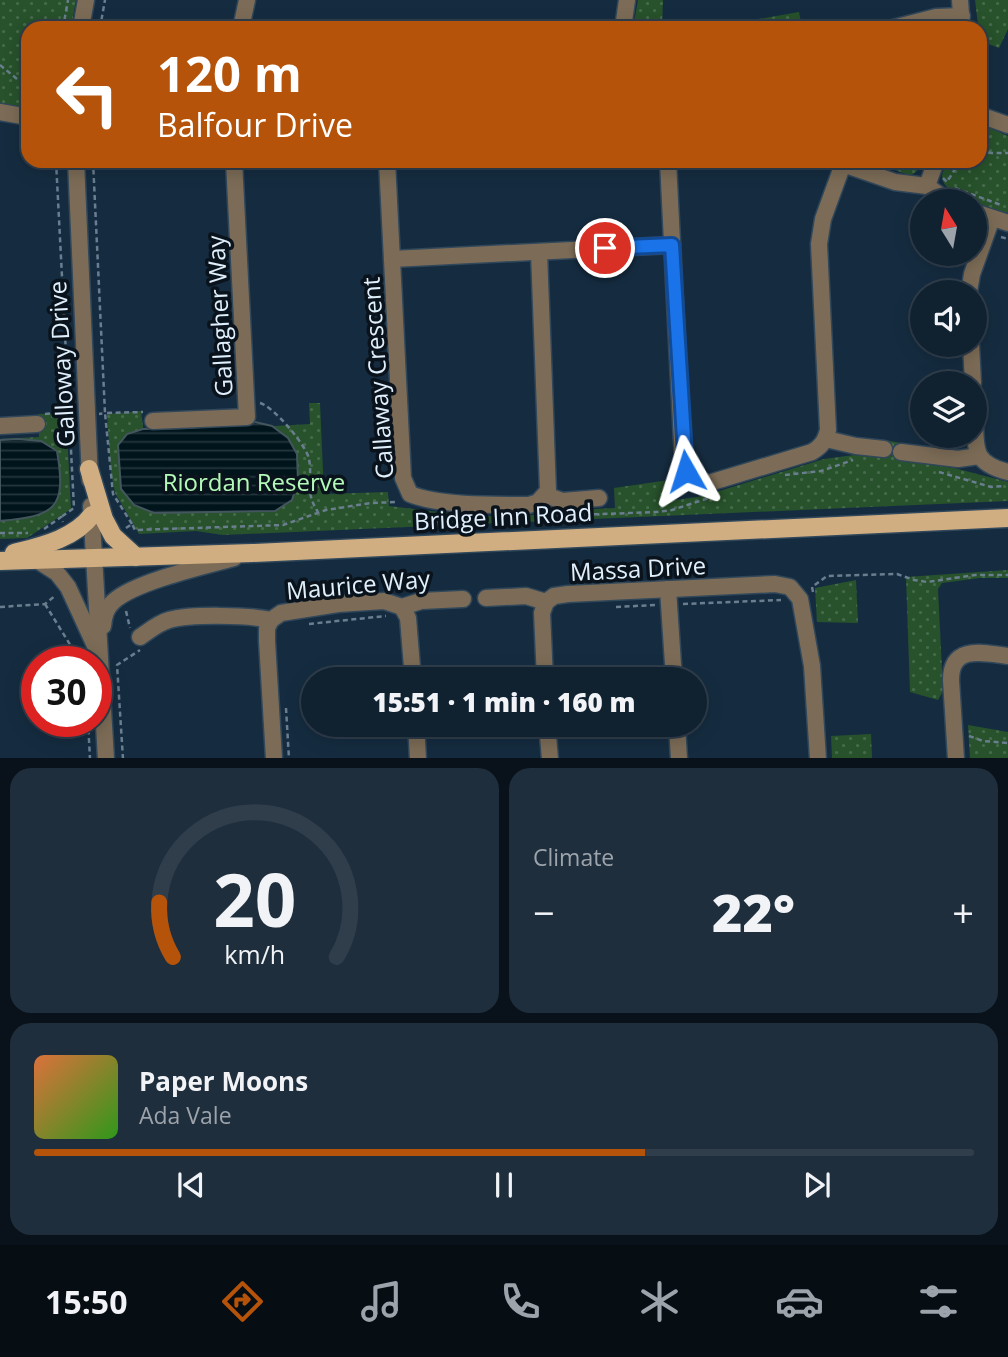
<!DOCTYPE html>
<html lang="en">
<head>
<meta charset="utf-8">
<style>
  body { margin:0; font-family:"Open Sans",sans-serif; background:#1e2e3c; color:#f1f3f6; height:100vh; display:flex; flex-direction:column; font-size:26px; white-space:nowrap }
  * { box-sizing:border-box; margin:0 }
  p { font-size:23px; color:#9ca3ab }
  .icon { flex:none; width:38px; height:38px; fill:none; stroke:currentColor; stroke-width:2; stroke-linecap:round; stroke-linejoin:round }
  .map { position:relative; height:758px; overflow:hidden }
  .details { display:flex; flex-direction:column; gap:10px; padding:10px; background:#09121a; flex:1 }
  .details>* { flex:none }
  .guide { position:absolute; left:21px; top:21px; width:966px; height:147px; border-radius:21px; box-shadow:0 4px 18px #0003,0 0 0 2px #303e4c; background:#b45309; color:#fff; overflow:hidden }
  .needle { width:46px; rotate:349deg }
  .buttons { position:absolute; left:910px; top:189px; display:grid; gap:14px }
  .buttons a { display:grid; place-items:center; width:77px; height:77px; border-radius:50%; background:#102130; box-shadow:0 4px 18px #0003,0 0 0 2px #303e4c; font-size:35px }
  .speed { position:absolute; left:21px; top:646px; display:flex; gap:14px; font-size:35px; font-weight:700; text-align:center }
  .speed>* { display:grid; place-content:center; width:91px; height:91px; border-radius:50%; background:#102130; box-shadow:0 4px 18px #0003,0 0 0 2px #303e4c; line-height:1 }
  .speed .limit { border:10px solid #d22; background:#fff; color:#111 }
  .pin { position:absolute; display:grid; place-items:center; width:60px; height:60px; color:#fff; margin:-30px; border:4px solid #fff; border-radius:50%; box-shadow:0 2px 7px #0007 }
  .me { position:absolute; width:77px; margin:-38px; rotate:354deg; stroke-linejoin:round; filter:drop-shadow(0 0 5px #0008) }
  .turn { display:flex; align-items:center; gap:24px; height:147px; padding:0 21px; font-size:32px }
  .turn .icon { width:91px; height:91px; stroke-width:2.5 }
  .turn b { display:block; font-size:49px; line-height:60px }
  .big { font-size:52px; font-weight:800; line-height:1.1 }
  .details .tile { flex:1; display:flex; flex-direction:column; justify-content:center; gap:10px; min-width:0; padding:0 24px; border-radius:21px; background:#1e2e3c }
  .details .dial { align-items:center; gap:0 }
  .dial svg { height:182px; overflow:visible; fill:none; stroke:#303e4c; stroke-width:7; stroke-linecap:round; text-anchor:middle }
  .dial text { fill:#f1f3f6; stroke:none }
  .song { display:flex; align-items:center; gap:21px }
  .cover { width:84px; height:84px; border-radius:10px; background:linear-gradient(135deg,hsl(20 70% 55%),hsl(110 70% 35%)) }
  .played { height:7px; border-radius:4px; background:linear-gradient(90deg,#b45309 65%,#303e4c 65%) }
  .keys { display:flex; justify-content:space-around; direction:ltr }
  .heat { display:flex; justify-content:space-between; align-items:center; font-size:38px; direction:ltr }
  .details .tiles { flex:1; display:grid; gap:10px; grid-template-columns:1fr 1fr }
  .tile:last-child { grid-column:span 2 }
  .trip { position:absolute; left:301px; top:667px; width:406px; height:70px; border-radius:35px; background:#102130; box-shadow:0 4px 18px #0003,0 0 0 2px #303e4c; font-weight:800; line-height:70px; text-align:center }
  .dock { display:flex; height:112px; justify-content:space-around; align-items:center; background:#060d13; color:#9ca3ab }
  .dock .icon { width:49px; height:49px }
  .dock .selected { color:#b45309 }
  .dock b { font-size:32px; color:#f1f3f6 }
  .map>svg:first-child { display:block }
</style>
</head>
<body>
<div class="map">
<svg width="1008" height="759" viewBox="0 0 1008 759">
  <defs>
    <pattern id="park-dots" width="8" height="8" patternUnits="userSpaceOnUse" patternTransform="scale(1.75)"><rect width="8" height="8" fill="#27522b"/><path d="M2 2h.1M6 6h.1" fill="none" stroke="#466b4b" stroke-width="1.8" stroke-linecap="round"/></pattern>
    <pattern id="water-rules" width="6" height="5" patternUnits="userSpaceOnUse" patternTransform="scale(1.75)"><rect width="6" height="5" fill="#00141b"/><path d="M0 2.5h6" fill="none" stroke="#25363d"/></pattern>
  </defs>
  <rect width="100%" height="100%" fill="#152c40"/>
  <!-- park -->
  <g fill="url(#park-dots)">
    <path d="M0 0H76L71 28H28V109L0 106Z"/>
    <path d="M638 0H663L662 26 736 23 799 12 802 28H633Z"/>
    <path d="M975 0H1008V29L999 48 980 41Z"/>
    <path d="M980 124 1008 136V213C991 208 943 197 942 177 942 172 946 166 947 161H980Z"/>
    <path d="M871 161H928L911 176Z"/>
    <path d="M309 403H320L324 494 388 492 389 506C430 511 471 517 513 516 547 515 581 509 615 508L614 488 669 480V501L703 496 824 459 854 455 883 458 885 440 901 443 900 460 954 468 1008 482V501L223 535 196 531 139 534 115 493 111 472 107 414 141 411 144 434 310 424Z"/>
    <path d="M66 413 71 509 27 538 0 539V439L39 437 38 414Z"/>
    <path d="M1008 570V578H980L942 583 938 589 943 691 938 700 910 692 906 577Z"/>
    <path d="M856 580 858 623 817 622 815 588Z"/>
    <path d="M968 725 1008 732V758H970Z"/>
    <path d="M871 734 872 758H832L831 736Z"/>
  </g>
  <!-- water -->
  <g fill="url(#water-rules)" stroke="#43565e" stroke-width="2">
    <path d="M255 422 272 426 288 438 297 454 298 481 292 500 275 511 154 513 134 505 121 489 118 445 127 434 143 429 190 428Z"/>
    <path d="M18 439 41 441 57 451C67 509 55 516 0 521V440Z"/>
  </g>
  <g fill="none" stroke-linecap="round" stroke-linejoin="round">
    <!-- minor casing -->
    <g stroke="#31475a" stroke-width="19">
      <g id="minor">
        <path d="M960 0 962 28"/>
        <path d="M81 28 86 0"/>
        <path d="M241 28 247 0"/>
        <path d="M623 28 627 0"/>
        <path d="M893 28 936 17 962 16"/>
        <path d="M0 112 28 117"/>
        <path d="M980 115 1008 125"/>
        <path d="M76 161 90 480"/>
        <path d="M387 161 403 478 410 494C439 506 497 505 529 505L538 502 548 491 539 252"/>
        <path d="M668 161 683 462 686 471 692 479 709 483 812 452C822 446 825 441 828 430L819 244 823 219 843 164"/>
        <path d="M834 161 895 182 927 186 948 201"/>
        <path d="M927 186 936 161"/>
        <path d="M975 212 1008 223"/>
        <path d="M392 259 672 245"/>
        <path d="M969 292 972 274 992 218"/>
        <path d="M971 345 973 383"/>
        <path d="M975 414C976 447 971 463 1008 472"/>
        <path d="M153 421 247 417 234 161"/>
        <path d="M0 426 37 424"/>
        <path d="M826 439 856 446 884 449"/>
        <path d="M901 452 958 459 979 456"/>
        <path d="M546 495 562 501 599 498"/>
        <path d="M91 506 106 759"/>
        <path d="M37 560 57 573 68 587 96 648"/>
        <path d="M668 589 674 679"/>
        <path d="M486 598 526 596 546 602 554 596 568 594 775 584 790 587 800 599 812 666 818 759"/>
        <path d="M402 607 408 618 413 679"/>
        <path d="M271 620 267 628V641L274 759"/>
        <path d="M103 626C104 616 106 608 114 601 135 582 204 566 234 558"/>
        <path d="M140 637C149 631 158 623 169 620 190 614 249 615 271 620L281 613 338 604 384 601 402 607 421 601 463 599"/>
        <path d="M545 679 542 613 546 602"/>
        <path d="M416 724 418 759"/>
        <path d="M547 724 550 759"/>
        <path d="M677 724 679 759"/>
        <path d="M956 759 951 680C951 644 984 653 1008 656"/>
      </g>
    </g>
    <!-- major casing -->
    <g stroke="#31475a" stroke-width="21">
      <g id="major">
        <path d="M89 469 104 519 113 536 136 557"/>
        <path d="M14 553C41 546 74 539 92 515"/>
        <path d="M0 561 252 553 1008 518"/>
      </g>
    </g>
    <!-- path -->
    <g stroke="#6a7e8f" stroke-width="2.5" stroke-dasharray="5 3.5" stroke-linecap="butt">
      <path d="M63 28 68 0"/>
      <path d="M100 28 105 0"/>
      <path d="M0 65 28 88"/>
      <path d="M980 150 991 153H1008"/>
      <path d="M56 161 74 508 61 517"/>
      <path d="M93 161 105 413 99 414"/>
      <path d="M943 178 947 182 960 161"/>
      <path d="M955 188 1001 205"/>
      <path d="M1001 237 1008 239"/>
      <path d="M260 403C273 406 307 446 309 459 313 481 304 491 318 512"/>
      <path d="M45 414 69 412"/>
      <path d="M939 472 991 487 1004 486"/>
      <path d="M785 475 821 471 853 460"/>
      <path d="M577 515 656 512 672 510 712 497"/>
      <path d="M542 516H560"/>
      <path d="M132 524 113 494 105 413 143 412"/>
      <path d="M126 528 132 524 135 530 283 525 326 510 371 503 398 502"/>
      <path d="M44 529 61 517 63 522"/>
      <path d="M0 533H28"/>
      <path d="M813 592 812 587 827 576 897 574 914 580 927 582 975 575H1008"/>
      <path d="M45 604 77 656 78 662"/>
      <path d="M683 604 781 600"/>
      <path d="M0 607 45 604 56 595"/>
      <path d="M616 607 655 605"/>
      <path d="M126 611 130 628"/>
      <path d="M309 624 386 616"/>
      <path d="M286 708 289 759"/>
      <path d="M88 721 90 759"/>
      <path d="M401 724 402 738"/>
      <path d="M969 736 983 741 1008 743"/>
      <path d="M123 759 117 665 140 650"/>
    </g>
    <!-- minor -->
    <use href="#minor" stroke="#7c6c57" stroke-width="16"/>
    <!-- major -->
    <use href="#major" stroke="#d0ae82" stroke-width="18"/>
  </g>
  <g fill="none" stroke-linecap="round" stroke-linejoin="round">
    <!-- route casing -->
    <g stroke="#114b97" stroke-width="18">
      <path id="route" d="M605 248 672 245 686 471"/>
    </g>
    <!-- route -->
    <use href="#route" stroke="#1a73e8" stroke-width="12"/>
  </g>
  <g text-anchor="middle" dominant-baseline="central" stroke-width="7" stroke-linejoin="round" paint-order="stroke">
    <!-- street labels -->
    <g font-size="24" fill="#e0effc" stroke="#0a131c">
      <text transform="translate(219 316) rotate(-93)">Gallagher Way</text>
      <text transform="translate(61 364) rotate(-93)">Galloway Drive</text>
      <text transform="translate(377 378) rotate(-94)">Callaway Crescent</text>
      <text transform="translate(503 516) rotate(-3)">Bridge Inn Road</text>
      <text transform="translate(638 568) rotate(-3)">Massa Drive</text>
      <text transform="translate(358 584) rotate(-5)">Maurice Way</text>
    </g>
    <!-- park labels -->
    <g font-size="24" fill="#b3f9b7" stroke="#0a131c">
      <text x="254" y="481">Riordan Reserve</text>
    </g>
  </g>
</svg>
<div class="buttons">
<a><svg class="needle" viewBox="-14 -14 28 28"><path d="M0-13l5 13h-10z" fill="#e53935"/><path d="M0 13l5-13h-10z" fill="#9ca3ab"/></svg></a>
<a><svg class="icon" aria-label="sound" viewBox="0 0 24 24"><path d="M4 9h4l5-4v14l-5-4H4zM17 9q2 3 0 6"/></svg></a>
<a><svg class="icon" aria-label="layers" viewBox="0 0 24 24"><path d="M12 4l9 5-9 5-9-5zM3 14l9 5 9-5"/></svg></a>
</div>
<div class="speed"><div class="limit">30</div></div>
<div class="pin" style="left:605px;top:248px;background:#d93025"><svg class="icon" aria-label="arrive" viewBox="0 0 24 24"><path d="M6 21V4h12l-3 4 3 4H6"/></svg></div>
<svg class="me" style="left:686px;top:471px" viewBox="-20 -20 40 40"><path d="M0-17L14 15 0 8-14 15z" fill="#1a73e8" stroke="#fff" stroke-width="4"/></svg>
<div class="trip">15:51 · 1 min · 160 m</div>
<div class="guide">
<div class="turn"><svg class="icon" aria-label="left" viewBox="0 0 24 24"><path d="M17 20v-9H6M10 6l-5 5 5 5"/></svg><div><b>120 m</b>Balfour Drive</div></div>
</div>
</div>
<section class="details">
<div class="tiles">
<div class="tile dial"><svg viewBox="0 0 100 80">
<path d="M14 69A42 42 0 1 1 86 69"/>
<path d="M14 69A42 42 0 0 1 8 45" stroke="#b45309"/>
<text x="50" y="56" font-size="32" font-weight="700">20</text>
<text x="50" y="72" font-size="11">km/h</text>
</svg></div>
<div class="tile"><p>Climate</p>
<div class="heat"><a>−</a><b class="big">22°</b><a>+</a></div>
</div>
<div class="tile">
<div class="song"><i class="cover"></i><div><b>Paper Moons</b><p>Ada Vale</p></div></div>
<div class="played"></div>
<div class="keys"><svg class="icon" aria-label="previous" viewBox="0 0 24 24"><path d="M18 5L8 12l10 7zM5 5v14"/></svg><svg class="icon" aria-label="pause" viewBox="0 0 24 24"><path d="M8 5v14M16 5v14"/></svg><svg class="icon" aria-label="next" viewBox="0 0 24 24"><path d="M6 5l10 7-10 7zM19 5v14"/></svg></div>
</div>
</div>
</section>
<nav class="dock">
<b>15:50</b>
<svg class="icon selected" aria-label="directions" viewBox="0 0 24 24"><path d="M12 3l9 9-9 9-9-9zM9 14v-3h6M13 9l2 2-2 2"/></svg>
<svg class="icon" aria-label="music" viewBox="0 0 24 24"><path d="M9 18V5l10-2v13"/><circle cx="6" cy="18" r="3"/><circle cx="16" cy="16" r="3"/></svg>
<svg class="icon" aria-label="phone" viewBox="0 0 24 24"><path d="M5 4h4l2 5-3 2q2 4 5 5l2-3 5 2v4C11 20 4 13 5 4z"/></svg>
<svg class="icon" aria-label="climate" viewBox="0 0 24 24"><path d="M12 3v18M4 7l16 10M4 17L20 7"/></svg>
<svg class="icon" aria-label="car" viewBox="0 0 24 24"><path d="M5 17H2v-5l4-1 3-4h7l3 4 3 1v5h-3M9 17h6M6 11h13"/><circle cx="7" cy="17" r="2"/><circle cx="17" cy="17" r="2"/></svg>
<svg class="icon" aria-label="filters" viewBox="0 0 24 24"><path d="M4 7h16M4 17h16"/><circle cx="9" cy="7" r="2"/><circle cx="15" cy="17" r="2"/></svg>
</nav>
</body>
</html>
